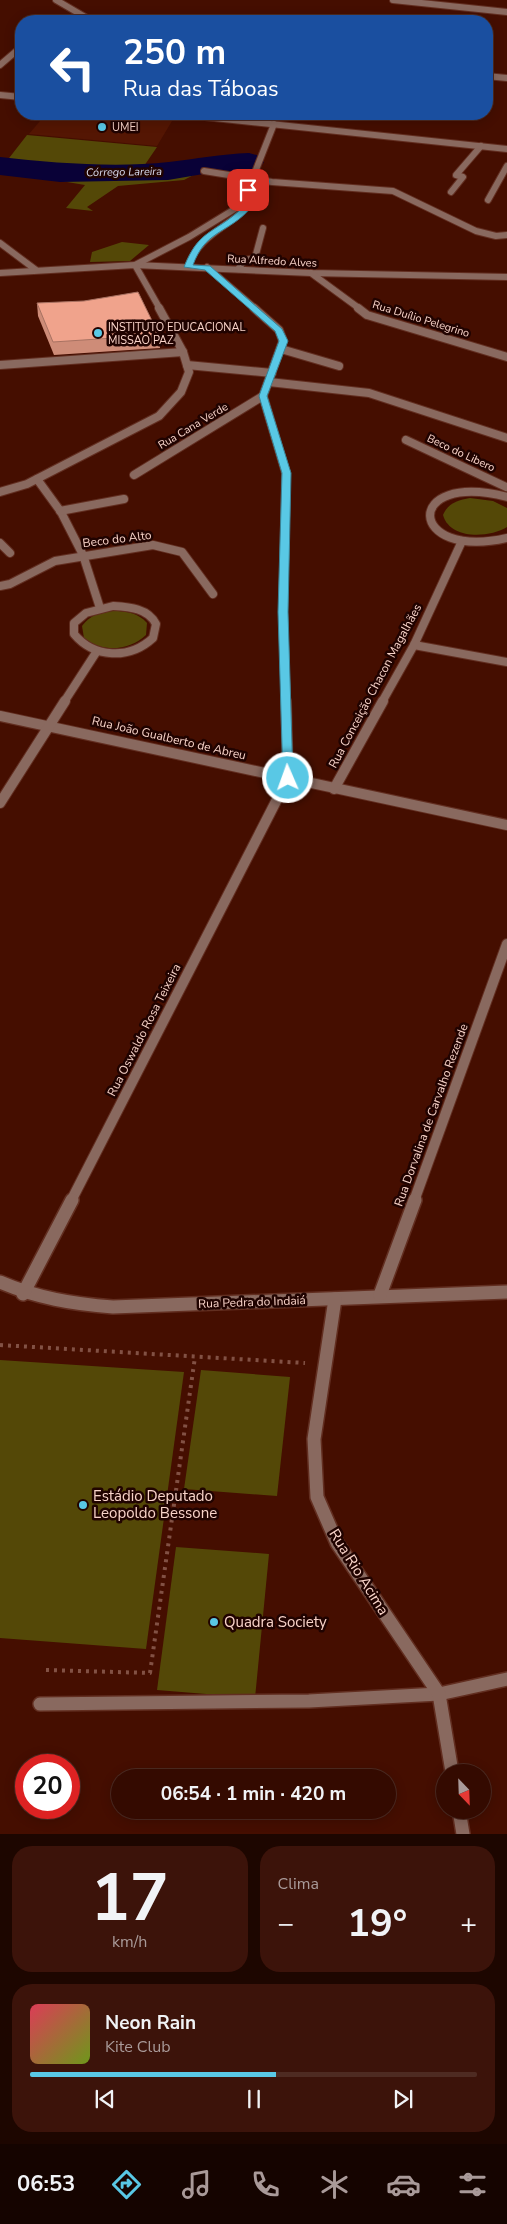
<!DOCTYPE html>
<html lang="pt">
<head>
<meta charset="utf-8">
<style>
  body { margin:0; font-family:"Nunito Sans",sans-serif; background:#3c130a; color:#f1f3f6; height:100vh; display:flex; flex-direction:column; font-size:19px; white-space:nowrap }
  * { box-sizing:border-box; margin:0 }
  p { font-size:16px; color:#a99a99 }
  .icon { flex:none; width:28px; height:28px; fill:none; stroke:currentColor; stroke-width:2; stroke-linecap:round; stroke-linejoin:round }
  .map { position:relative; height:1834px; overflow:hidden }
  .details { display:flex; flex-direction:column; gap:12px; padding:12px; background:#1d0600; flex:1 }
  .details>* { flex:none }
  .top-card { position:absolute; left:15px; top:15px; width:478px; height:105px; border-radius:20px; box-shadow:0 2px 12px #0003,0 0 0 1px #4e2b22; background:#1a4fa0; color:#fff; overflow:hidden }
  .needle { width:32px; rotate:157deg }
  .fabs { position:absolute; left:436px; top:1764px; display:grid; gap:10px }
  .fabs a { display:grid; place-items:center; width:55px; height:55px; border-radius:50%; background:#340a00; box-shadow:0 2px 12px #0003,0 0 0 1px #4e2b22; font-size:25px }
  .speed { position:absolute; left:15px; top:1754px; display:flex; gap:10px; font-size:25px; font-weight:700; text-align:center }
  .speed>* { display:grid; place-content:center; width:65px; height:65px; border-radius:50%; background:#340a00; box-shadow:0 2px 12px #0003,0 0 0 1px #4e2b22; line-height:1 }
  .speed .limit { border:8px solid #d22; background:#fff; color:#111 }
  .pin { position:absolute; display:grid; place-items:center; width:42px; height:42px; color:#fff; margin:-21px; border-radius:10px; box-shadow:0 2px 8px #0006 }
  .me { position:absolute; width:55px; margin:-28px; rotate:358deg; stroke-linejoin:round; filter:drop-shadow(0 0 4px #0008) }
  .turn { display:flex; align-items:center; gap:18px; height:105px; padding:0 25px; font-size:22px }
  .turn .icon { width:65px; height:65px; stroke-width:2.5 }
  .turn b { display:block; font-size:35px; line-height:42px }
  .big { font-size:38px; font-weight:700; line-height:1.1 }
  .details .tile { flex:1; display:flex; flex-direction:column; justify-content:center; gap:8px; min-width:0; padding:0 18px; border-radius:20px; background:#3c130a }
  .details .dial { align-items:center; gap:0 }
  .dial b { font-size:65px; line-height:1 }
  .song { display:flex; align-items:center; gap:15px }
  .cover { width:60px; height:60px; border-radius:8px; background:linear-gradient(135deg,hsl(350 70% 55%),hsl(80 70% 35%)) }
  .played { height:5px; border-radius:2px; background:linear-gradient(90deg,#59c8e5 55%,#4e2b22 55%) }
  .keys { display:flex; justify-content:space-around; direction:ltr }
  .heat { display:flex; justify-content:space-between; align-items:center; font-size:28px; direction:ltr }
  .details .tiles { flex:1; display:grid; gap:12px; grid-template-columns:1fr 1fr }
  .tile:last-child { grid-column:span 2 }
  .trip { position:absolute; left:111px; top:1769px; width:285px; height:50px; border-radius:25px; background:#340a00; box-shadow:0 2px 12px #0003,0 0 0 1px #4e2b22; font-weight:700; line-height:50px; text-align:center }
  .menu { display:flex; height:80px; justify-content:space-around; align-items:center; background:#150400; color:#a99a99 }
  .menu .icon { width:35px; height:35px }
  .menu .active { color:#59c8e5 }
  .menu b { font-size:22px; color:#f1f3f6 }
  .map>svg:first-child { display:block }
</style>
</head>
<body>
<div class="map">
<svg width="507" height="1834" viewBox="0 0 507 1834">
  <rect width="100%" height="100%" fill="#450e00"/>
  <!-- built -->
  <path fill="#541603" d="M46 114H109L172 121 157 146 29 134Z"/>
  <!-- green -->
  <g fill="#544807">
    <path d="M27 135 157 147 142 169 187 164 211 166 184 180 118 186 87 207 93 211 66 208 85 185 25 175 0 174V164L6 162Z"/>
    <path d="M122 242 149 245 130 261 90 262 92 252Z"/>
    <path d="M470 498 493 501 507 508V527C489 538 450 540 443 515 448 503 458 500 470 498Z"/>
    <path d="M113 611C127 611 138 613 147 623L146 635C129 651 102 653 84 638L82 626C90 615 100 612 113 611Z"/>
    <path d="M0 1360 184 1372 146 1649 0 1638Z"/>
    <path d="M201 1370 290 1377 277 1496 184 1489Z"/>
    <path d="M176 1547 269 1554 255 1698 157 1690Z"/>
  </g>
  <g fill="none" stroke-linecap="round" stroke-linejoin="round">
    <!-- river -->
    <path fill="#090137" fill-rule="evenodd" d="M249 153 260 156 264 162 260 168 249 171 215 172 168 180 60 182 0 175V157C54 163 115 168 169 162 196 159 221 154 249 153Z"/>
    <!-- lane-far3 casing -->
    <g stroke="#622e20" stroke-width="8">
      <g id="lane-far3">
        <path d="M451 192 463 177 456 175 481 146"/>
        <path d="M488 200 507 166"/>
        <path d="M188 267C197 239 221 230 242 212 252 203 258 191 266 181"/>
        <path d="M238 269 245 260 255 258 263 228"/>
      </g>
    </g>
    <!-- lane-far2 casing -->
    <g stroke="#622e20" stroke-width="10">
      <g id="lane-far2">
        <path d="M281 349 339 366"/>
        <path d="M187 365 272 373"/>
        <path d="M269 382 369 393 507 438"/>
        <path d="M406 440 506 487"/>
        <path d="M134 475 263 396"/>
        <path d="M37 479 61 512 83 555 100 608"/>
        <path d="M60 511 124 499"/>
        <path d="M0 586 10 584 55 561 153 545 182 552 213 594"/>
        <path d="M283 612 286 702"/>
      </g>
    </g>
    <!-- lane-far1 casing -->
    <g stroke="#622e20" stroke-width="12">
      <path id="lane-far1" d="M286 701 288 778"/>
    </g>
    <!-- lane casing -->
    <g stroke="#622e20" stroke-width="16">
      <path id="lane" d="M40 1704 309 1701 439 1694 507 1679"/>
    </g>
    <!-- street-far3 casing -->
    <g stroke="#622e20" stroke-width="8">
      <g id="street-far3">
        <path d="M56 0 92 21"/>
        <path d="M393 0 507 12"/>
        <path d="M0 65 21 47"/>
        <path d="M486 76 507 78"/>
        <path d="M0 95 21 97"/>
        <path d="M177 114 507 149"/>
        <path d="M204 171 272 182 393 191 476 231 496 236 507 235"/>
        <path d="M0 243 36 270"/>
        <path d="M207 267 256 309"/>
        <path d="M0 273 135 265 311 273 507 277"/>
        <path d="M311 273 360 309"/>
        <path d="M160 309 135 265 189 237 238 207 248 190 274 124"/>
      </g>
    </g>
    <!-- street-far2 casing -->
    <g stroke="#622e20" stroke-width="10">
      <g id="street-far2">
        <path d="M254 308 279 330 283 341 263 396 286 473 283 612"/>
        <path d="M358 308 367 315 507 357"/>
        <path d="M0 365 183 352"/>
        <path d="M0 492 27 484 159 416 181 392 189 372 183 352 159 308"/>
        <path d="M507 497C402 470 407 561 507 538"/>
        <path d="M0 543 10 553"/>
        <path d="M113 606C129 607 148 608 156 624L153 638C129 660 94 658 74 634V623L86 613Z"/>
        <path d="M414 645 507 662"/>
        <path d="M64 702 97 651"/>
        <path d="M382 702 414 645 462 541"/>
      </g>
    </g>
    <!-- street-far1 casing -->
    <g stroke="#622e20" stroke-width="12">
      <g id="street-far1">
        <path d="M0 716 507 825"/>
        <path d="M334 789 383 701"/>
        <path d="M0 803 65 701"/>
        <path d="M71 1201 288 778"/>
        <path d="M414 1201 507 944"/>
      </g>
    </g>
    <!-- street casing -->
    <g stroke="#622e20" stroke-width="16">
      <g id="street">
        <path d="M0 1282C37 1298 73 1304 113 1307L507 1292"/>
        <path d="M23 1294 72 1200"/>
        <path d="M380 1295 415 1200"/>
        <path d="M335 1299 314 1439 317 1497 337 1543 439 1694 452 1772"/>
        <path d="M459 1810 463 1834"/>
      </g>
    </g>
    <!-- path -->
    <g stroke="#825144" stroke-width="4" stroke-dasharray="3 5" stroke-linecap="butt">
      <path d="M0 1345 305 1363"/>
      <path d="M46 1670 150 1673 195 1357"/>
    </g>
    <!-- lane-far3 -->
    <use href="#lane-far3" stroke="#89695f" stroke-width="6"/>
    <!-- lane-far2 -->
    <use href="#lane-far2" stroke="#89695f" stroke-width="8"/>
    <!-- lane-far1 -->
    <use href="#lane-far1" stroke="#89695f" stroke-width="10"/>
    <!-- lane -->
    <use href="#lane" stroke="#89695f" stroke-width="13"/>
    <!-- street-far3 -->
    <use href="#street-far3" stroke="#89695f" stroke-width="6"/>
    <!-- street-far2 -->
    <use href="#street-far2" stroke="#89695f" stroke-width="8"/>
    <!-- street-far1 -->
    <use href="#street-far1" stroke="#89695f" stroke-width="10"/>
    <!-- street -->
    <use href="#street" stroke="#89695f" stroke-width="13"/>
  </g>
  <!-- wall -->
  <path fill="#ce8c78" d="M37 303 159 335 160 348 54 355 38 316Z"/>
  <!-- building -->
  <path fill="#f0a38c" stroke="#a87262" d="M138 292 159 335 53 342 37 303 84 301Z"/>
  <!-- route -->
  <path fill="#59c8e5" stroke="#3a8295" d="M250 178 270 181C262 191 255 204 246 213 224 234 205 232 193 265L210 266 282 329 288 341 267 396 291 473 288 612 293 778 288 781 283 778 278 612 282 473 259 396 279 341 275 331 205 270 184 267C199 229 214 234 240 210 248 203 254 191 261 182H255L251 192H246Z"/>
  <!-- markers -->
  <g fill="#59c8e5" stroke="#200300" stroke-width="2">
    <circle cx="102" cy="127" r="5"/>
    <circle cx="98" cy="333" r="5"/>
    <circle cx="83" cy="1505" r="5"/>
    <circle cx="214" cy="1622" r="5"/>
  </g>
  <g text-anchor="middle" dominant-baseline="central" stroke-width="5" stroke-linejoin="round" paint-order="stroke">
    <!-- far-poi labels -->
    <g font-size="11" fill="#f9d4c9" stroke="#200300" text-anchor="start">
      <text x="112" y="127">UMEI</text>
      <text x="108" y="327">INSTITUTO EDUCACIONAL<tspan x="108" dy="13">MISSAO PAZ</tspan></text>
    </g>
    <!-- far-water labels -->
    <g font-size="11" font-style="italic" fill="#daddf0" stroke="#200300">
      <text transform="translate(124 172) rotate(-1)">Córrego Lareira</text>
    </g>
    <!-- far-street labels -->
    <g font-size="11" fill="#f9d4c9" stroke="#200300">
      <text transform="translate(272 261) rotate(3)">Rua Alfredo Alves</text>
      <text transform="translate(421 319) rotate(17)">Rua Duílio Pelegrino</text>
      <text transform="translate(193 426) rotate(-31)">Rua Cana Verde</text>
      <text transform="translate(461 453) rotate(25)">Beco do Libero</text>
    </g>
    <!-- street labels -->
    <g font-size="12" fill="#f9d4c9" stroke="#200300">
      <text transform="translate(117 539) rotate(-7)">Beco do Alto</text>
      <text transform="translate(375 686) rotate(-62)">Rua Conceição Chacon Magalhães</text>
      <text transform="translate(169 738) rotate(13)">Rua João Gualberto de Abreu</text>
      <text transform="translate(144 1030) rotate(-63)">Rua Oswaldo Rosa Teixeira</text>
      <text transform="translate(431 1115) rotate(-70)">Rua Dorvalina de Carvalho Rezende</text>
      <text transform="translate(252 1302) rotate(-2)">Rua Pedra do Indaiá</text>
    </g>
    <!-- near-poi labels -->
    <g font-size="15" fill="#f9d4c9" stroke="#200300" text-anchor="start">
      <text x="93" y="1496">Estádio Deputado<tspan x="93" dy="17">Leopoldo Bessone</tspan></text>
      <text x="224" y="1622">Quadra Society</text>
    </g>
    <!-- near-street labels -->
    <g font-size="15" fill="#f9d4c9" stroke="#200300">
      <text transform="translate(359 1572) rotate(58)">Rua Rio Acima</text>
    </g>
  </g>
</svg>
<div class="fabs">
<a><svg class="needle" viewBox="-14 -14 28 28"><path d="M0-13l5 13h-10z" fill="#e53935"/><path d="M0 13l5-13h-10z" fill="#a99a99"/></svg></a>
</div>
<div class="speed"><div class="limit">20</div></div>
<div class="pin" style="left:248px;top:190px;background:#d93025"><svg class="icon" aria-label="arrive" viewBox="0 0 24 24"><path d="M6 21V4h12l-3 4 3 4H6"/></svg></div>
<svg class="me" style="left:288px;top:778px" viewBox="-20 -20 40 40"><circle r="17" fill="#59c8e5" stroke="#fff" stroke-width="3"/><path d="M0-11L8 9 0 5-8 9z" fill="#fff"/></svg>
<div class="trip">06:54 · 1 min · 420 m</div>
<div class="top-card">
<div class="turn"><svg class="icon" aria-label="left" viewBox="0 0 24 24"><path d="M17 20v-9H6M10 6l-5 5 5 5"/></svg><div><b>250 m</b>Rua das Táboas</div></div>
</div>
</div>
<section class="details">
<div class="tiles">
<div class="tile dial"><b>17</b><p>km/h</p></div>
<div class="tile"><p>Clima</p>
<div class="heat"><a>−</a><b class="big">19°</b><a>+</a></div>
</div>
<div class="tile">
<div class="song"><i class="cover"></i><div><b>Neon Rain</b><p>Kite Club</p></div></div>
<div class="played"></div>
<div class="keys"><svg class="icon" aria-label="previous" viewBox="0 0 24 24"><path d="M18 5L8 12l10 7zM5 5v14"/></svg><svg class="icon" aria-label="pause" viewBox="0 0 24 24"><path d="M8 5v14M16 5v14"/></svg><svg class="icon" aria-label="next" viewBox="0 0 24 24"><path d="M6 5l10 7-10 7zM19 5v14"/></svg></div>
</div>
</div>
</section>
<nav class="menu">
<b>06:53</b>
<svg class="icon active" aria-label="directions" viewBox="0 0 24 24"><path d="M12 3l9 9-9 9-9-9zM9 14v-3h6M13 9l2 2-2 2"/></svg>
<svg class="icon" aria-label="music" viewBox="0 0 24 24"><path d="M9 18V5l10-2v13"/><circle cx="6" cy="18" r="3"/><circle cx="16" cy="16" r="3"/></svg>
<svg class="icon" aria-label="phone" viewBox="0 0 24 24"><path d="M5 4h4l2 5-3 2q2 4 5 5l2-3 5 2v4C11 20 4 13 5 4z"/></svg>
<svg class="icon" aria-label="climate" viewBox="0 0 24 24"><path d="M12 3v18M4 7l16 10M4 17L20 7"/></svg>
<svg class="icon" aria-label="car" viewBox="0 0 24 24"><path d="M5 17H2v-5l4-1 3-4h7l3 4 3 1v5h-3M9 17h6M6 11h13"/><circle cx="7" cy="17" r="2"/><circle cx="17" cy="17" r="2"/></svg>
<svg class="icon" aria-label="filters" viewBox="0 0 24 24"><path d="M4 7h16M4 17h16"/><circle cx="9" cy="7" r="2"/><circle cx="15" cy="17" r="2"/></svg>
</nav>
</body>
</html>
